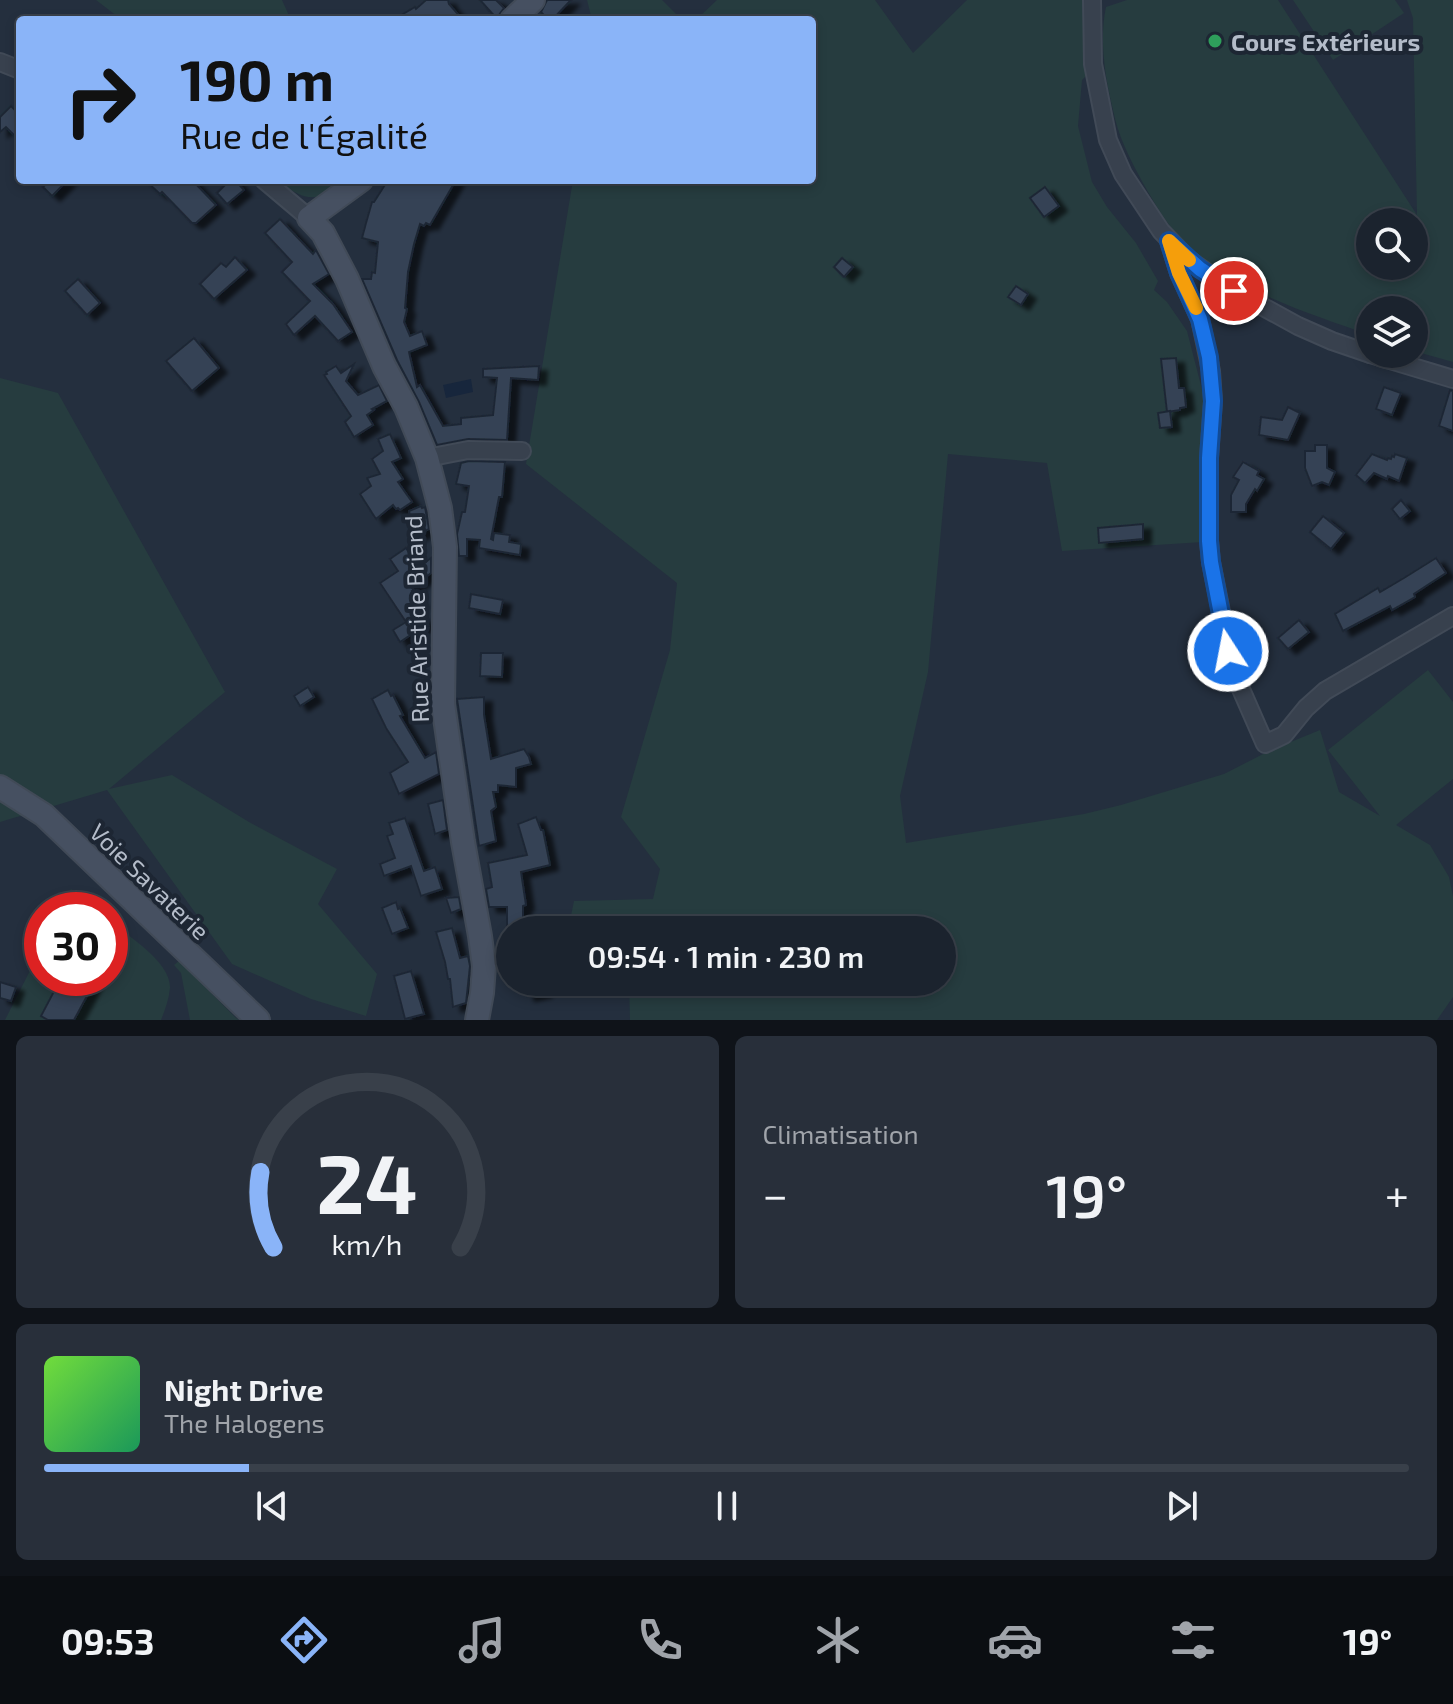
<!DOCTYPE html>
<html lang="fr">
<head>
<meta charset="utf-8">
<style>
  body { margin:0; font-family:"Exo 2",sans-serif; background:#282f3a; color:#f1f3f6; height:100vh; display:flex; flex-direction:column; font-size:30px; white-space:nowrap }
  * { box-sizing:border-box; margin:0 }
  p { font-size:26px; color:#a0a4aa }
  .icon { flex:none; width:44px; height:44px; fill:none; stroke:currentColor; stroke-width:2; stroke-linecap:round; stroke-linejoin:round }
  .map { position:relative; height:1020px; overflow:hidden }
  .side { display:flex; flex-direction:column; gap:16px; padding:16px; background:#0f1319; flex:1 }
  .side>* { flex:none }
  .banner { position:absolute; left:16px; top:16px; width:800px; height:168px; border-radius:8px; box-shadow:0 4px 12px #0003,0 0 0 2px #39404a; background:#8ab4f8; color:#111; overflow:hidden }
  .tools { position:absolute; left:1356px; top:208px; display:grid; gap:16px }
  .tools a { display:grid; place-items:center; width:72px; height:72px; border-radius:50%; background:#1b232e; box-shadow:0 4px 12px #0003,0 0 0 2px #39404a; font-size:40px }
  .speed { position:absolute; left:24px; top:892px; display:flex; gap:16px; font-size:40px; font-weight:700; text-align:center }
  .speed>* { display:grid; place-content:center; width:104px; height:104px; border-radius:50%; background:#1b232e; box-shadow:0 4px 12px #0003,0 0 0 2px #39404a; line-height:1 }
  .speed .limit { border:12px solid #d22; background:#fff; color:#111 }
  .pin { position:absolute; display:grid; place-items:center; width:68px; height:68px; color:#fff; margin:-34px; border:4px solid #fff; border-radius:50%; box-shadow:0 2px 8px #0007 }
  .me { position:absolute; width:88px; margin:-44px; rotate:349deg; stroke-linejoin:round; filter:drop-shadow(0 0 6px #0008) }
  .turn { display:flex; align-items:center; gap:28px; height:168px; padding:0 32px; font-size:36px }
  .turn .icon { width:104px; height:104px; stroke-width:2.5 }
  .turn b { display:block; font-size:56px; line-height:68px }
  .big { font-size:60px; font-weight:600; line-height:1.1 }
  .side .tile { flex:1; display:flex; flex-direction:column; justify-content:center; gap:12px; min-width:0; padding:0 28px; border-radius:12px; background:#282f3a }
  .side .dial { align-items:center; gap:0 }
  .dial svg { height:208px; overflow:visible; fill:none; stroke:#39404a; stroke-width:7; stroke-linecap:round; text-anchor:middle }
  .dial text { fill:#f1f3f6; stroke:none }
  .song { display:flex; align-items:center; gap:24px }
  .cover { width:96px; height:96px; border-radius:12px; background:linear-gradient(135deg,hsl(100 70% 55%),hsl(150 70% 35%)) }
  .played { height:8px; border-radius:4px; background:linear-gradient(90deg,#8ab4f8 15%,#39404a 15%) }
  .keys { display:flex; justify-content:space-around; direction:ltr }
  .heat { display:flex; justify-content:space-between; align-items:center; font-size:44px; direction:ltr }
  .side .tiles { flex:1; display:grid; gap:16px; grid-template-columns:1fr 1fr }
  .tile:last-child { grid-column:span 2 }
  .trip { position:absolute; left:496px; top:916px; width:460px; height:80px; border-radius:40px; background:#1b232e; box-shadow:0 4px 12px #0003,0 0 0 2px #39404a; font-weight:600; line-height:80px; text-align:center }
  .tab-bar { display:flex; height:128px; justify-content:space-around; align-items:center; background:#0b0e12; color:#a0a4aa }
  .tab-bar .icon { width:56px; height:56px }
  .tab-bar .active { color:#8ab4f8 }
  .tab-bar b { font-size:36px; color:#f1f3f6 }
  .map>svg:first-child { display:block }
</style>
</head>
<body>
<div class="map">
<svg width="1453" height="1020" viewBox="0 0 1453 1020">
  <defs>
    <filter id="shadow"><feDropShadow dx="8" dy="5" stdDeviation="2" flood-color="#0009"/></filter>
  </defs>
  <rect width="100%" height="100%" fill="#242f3e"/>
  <!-- green -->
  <g fill="#263c3f" fill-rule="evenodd">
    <path d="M96 0H282L291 20H271L269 15 258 20H122Z"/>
    <path d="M587 0H662L682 20H592Z"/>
    <path d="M717 0H875L913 53 967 0H1083L1085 16 1083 24 1085 25 1089 73 1082 80 1078 126 1092 182 1107 207 1136 243 1158 281 1154 290 1167 302 1187 331 1207 409 1203 542 1062 551 1047 463 948 454 928 672 900 796 906 843 1084 814 1121 805 1224 774 1269 751 1320 730 1339 792 1380 816 1328 750 1428 670 1453 702V779L1396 825 1430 845 1449 877 1453 896V997L1437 1020H630L629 982H942V930H568L574 901 653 899 660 869 621 817 670 650 677 583 526 464 573 180H812V20H696Z"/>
    <path d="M1127 0H1278L1417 215 1413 18 1407 0H1453V362L1414 351V310H1370V335C1306 312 1235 291 1185 243 1167 226 1155 204 1143 183 1130 159 1118 136 1113 110 1105 77 1099 40 1106 7ZM1370 222H1414V266H1370Z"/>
    <path d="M1293 0H1395L1404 13 1333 60Z"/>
    <path d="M276 180H351C315 201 311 205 276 180Z"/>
    <path d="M0 378 58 393 225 692 109 789 172 775 249 822 337 869 318 904 377 974 366 1016 311 999 232 964 107 790 0 822Z"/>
    <path d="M71 889 96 910H61Z"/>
    <path d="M110 921C128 936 171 962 170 988 169 999 165 1010 161 1020H5L42 947V978H110Z"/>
    <path d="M179 961 236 1018 239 1020H190L181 973 174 965Z"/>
  </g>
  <!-- water -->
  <path fill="#17263c" d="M471 379 473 392 446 398 443 385Z"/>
  <!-- building -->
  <g fill="#364354" stroke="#1f2835" stroke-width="2" filter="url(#shadow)">
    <path d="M426 0H448L449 4 463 20H393L415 7 416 9Z"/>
    <path d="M480 0H496L504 8 499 15 498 20Z"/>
    <path d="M547 0H571L552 20H548L541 12Z"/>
    <path d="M11 106 20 115V141L6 127 0 132V117Z"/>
    <path d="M50 180H68L52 196 43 187Z"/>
    <path d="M145 180H192L216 205 196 223H192L162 192 160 194Z"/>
    <path d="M230 180H235L244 190 227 204 217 193Z"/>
    <path d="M388 180H456L430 225 426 223 424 226 420 224 414 244 408 272 405 308 407 309 404 322 410 336 422 331 427 345 409 352 417 387 420 385 443 426 461 424V418L493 415 497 378 483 377V369L539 366 538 380 511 378 507 440 468 439 437 445 419 402 397 360 362 279H371L372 272 375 273 378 242 362 238 366 223 372 202H374Z"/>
    <path d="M1045 187 1059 206 1044 217 1030 198Z"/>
    <path d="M280 219 313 254 316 250 329 274 313 284 333 304 352 332 338 341 315 316 294 335 286 324 310 301 282 272 292 262 265 233Z"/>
    <path d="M235 257 247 270 214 299 200 284 221 263 226 267Z"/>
    <path d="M842 258 853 267 844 277 834 267Z"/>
    <path d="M78 279 100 303 87 315 65 291Z"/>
    <path d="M1016 286 1028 294 1021 305 1008 297Z"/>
    <path d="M194 338 219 368 192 391 166 361Z"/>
    <path d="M1176 358 1179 388H1184L1186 407 1180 408V410L1167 412 1161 359Z"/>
    <path d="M354 364 346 381 358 395 379 385 387 401 372 409 374 410 367 415 373 425 354 437 345 422 351 416 324 375 327 374 326 372 336 366 341 373Z"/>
    <path d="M1384 387 1401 393 1392 415 1376 409Z"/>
    <path d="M1450 390 1453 391V431L1439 426Z"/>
    <path d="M1288 407 1300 413 1288 440 1259 435 1261 417 1282 420Z"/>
    <path d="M1170 411 1172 427 1160 428 1158 413Z"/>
    <path d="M390 434 401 458 392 462 403 479 398 482 412 502 400 510 398 508 396 509 393 505 376 519 360 494 371 486 367 478 380 474 372 459 383 451 378 439Z"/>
    <path d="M1315 445H1327V468L1335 472 1329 485 1322 482 1312 486 1305 468V451H1315Z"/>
    <path d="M1372 454 1387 460 1388 458 1391 459 1392 456 1394 457 1395 454 1407 458 1399 481 1388 476 1387 479 1374 473 1365 483 1356 475Z"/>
    <path d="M469 461 505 462 502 497H499L491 539 493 540 494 533 510 535 509 542 521 544 520 555 479 548 480 540 467 539V556H459L457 534 462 512H465L469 486 456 484 461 463Z"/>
    <path d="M1243 462 1259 471 1257 475 1264 479 1257 491 1255 489 1246 504V512H1231V495L1239 480 1233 477Z"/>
    <path d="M1401 500 1410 511 1400 519 1392 509Z"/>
    <path d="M421 506 422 508 425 507 429 529 414 537 409 511Z"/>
    <path d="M1323 516 1344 533 1331 549 1310 532Z"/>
    <path d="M1143 524V539L1099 543 1098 528Z"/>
    <path d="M406 548 419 567 431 558V573L412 588 414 590 412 591 420 603 414 607 424 622 422 623 424 626 400 642 393 630 406 622 380 583 398 571 390 559Z"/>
    <path d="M1436 558 1446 573 1414 594 1415 597 1392 610 1390 606 1343 631 1335 614 1378 588 1380 592 1404 578Z"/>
    <path d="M471 594 503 600 500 614 469 608Z"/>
    <path d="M1299 620 1309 632 1288 649 1278 638Z"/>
    <path d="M481 653H503L502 677 480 676Z"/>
    <path d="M308 687 314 697 300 706 294 696Z"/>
    <path d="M388 690 391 696 393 695 403 715 400 716 425 758 436 752 439 774 399 794 390 773 408 762 386 728 372 699Z"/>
    <path d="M484 697V715L491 759 524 749 529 757 531 764 516 768V787L498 785V792H493L496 807 491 811 496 841 479 846 457 699Z"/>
    <path d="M443 800 447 830 435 834 428 804Z"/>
    <path d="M536 817 541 830H543L550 865 521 872 526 905 523 906V930H507V907H489L486 889 492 887 488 863 527 855 518 824Z"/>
    <path d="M405 818 424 871 435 867 442 889 421 896 411 866 384 876 380 864 395 858 387 836 393 834 389 823Z"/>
    <path d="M459 897 461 909 451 913 446 898Z"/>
    <path d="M396 902 398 909 400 908 408 928 392 934 382 908Z"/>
    <path d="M452 928 460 958 468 956 470 966 466 1003 453 1007 450 979H448L445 962 436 932Z"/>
    <path d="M411 971 424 1014 405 1019 394 976Z"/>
    <path d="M61 978H85L94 983 74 1020H48L41 1016Z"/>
    <path d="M0 982 16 987 11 1001 0 998Z"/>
    <path d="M523 982H541L544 992 527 996Z"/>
  </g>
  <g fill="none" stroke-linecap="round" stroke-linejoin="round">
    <!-- street casing -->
    <g stroke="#414a57" stroke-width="20">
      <g id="street">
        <path d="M1092 0 1093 64 1108 140 1123 174 1161 231 1189 260 1234 291 1298 326 1332 341 1370 354"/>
        <path d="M0 62 20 70"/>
        <path d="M264 180 309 218"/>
        <path d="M1169 241 1179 273 1200 319 1211 371 1213 401 1209 458V541L1211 562 1233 671 1265 744 1284 735 1306 708 1325 691 1453 616"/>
        <path d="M1370 354 1453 379"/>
        <path d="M427 458 468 450 522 451"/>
      </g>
    </g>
    <!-- secondary casing -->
    <g stroke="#414a57" stroke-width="26">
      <g id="secondary">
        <path d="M512 20 533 0"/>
        <path d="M361 180 309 218 323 233 347 279 384 366 406 407 427 458 440 508 445 547 443 704 463 842 480 936 484 966 482 993 477 1020"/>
        <path d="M0 787 44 815 258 1020"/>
      </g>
    </g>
    <!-- street -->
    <use href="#street" stroke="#38414e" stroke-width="16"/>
    <!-- secondary -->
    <use href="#secondary" stroke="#465061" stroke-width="22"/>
  </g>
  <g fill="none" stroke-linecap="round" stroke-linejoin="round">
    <!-- route casing -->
    <g stroke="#114b97" stroke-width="20">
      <path id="route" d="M1228 651 1211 562 1209 541V458L1213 401 1209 357 1200 319 1179 273 1169 241 1200 269 1234 291"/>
    </g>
    <!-- route -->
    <use href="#route" stroke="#1a73e8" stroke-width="14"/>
    <!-- slow -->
    <path stroke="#f59e0b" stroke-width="14" d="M1189 260 1169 241 1179 273 1196 308"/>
  </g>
  <!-- markers -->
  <circle fill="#2e9e5b" stroke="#1d2633" stroke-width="3" cx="1215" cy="41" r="8"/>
  <g text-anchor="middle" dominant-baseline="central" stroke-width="8" stroke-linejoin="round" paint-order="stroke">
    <!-- poi labels -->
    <g font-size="24" font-weight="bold" fill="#b4bcc9" stroke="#1d2633" text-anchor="start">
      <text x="1231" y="41">Cours Extérieurs</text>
    </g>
    <!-- street labels -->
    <g font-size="24" fill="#b4bcc9" stroke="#1d2633">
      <text transform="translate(416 619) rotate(-92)">Rue Aristide Briand</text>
      <text transform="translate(150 881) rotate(44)">Voie Savaterie</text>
    </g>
  </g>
</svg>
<div class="tools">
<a><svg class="icon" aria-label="search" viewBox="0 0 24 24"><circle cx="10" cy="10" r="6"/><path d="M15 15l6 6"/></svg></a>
<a><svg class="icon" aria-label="layers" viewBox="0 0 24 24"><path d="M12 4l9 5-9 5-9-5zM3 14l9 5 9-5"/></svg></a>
</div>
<div class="speed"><div class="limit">30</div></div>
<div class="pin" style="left:1234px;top:291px;background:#d93025"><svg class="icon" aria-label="arrive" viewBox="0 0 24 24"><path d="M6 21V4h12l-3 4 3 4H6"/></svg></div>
<svg class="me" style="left:1228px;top:651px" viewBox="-20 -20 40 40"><circle r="17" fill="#1a73e8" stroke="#fff" stroke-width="3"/><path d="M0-11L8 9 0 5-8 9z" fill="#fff"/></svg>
<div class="trip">09:54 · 1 min · 230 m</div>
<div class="banner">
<div class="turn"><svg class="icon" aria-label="right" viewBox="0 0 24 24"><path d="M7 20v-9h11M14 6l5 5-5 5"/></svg><div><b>190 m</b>Rue de l'Égalité</div></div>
</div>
</div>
<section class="side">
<div class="tiles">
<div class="tile dial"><svg viewBox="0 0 100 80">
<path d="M14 69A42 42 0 1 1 86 69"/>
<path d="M14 69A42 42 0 0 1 9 40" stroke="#8ab4f8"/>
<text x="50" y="56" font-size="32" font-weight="700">24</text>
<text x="50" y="72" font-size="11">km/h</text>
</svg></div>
<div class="tile"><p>Climatisation</p>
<div class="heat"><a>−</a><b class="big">19°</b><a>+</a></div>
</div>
<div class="tile">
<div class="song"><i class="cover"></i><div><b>Night Drive</b><p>The Halogens</p></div></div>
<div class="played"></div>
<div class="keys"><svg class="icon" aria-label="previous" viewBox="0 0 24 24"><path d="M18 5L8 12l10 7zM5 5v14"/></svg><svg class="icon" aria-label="pause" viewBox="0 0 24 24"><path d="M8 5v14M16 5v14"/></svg><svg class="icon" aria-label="next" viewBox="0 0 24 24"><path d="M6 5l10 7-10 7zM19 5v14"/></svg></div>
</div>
</div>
</section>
<nav class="tab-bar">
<b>09:53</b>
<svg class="icon active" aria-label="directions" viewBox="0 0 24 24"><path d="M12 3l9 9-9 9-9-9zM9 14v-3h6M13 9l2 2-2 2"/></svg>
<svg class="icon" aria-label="music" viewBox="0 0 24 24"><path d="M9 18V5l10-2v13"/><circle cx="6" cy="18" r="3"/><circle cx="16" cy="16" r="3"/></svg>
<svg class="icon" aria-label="phone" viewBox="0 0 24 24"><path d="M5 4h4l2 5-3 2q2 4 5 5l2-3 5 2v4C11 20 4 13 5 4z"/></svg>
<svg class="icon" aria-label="climate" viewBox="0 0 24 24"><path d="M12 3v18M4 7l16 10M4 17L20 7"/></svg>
<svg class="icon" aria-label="car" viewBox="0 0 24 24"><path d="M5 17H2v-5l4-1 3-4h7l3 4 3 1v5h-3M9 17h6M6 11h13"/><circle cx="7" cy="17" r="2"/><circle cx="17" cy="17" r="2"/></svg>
<svg class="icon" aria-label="filters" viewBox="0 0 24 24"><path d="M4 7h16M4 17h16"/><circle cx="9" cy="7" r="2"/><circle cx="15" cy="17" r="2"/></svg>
<b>19°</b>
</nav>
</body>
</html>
